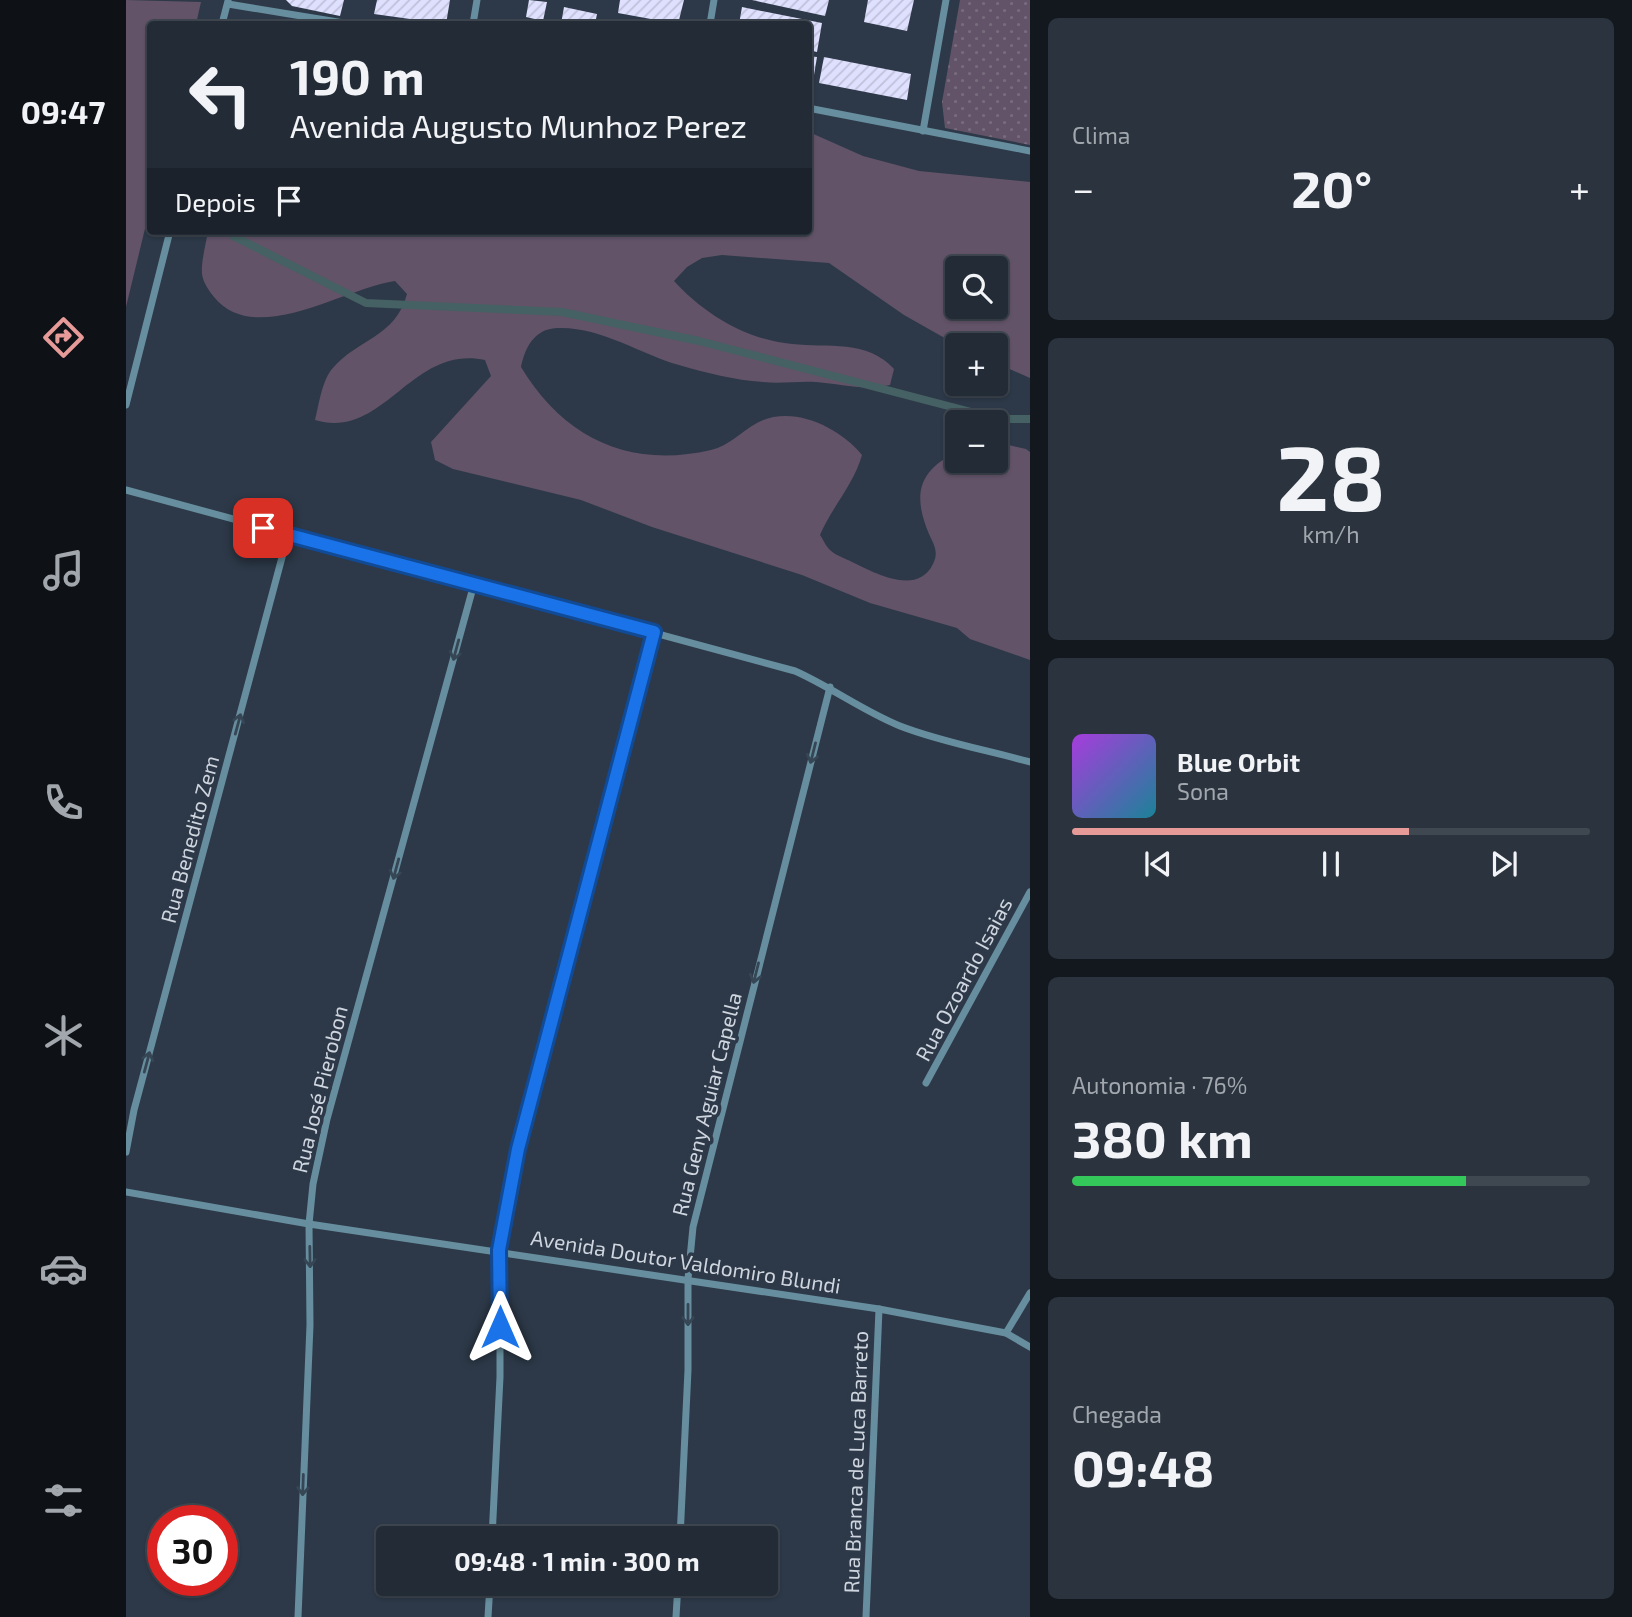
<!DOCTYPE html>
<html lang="pt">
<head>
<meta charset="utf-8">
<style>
  body { margin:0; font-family:"Exo 2",sans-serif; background:#2a333e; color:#f1f3f6; height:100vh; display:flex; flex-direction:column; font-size:26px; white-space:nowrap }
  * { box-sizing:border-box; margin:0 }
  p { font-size:23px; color:#a2a7ad }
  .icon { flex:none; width:38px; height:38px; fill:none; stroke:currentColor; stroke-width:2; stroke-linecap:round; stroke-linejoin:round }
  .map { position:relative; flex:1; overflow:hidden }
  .drawer { display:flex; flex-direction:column; gap:18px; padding:18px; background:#13181e; width:602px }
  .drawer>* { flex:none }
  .top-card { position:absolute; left:21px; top:21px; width:665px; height:214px; border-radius:7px; box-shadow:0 2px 5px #0004,0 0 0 2px #3f4751; background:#222b36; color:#f1f3f6; overflow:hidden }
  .controls { position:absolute; left:819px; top:256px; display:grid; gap:14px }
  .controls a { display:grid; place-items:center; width:63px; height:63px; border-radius:7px; background:#222b36; box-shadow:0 2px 5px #0004,0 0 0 2px #3f4751; font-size:35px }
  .speed { position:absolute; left:21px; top:1505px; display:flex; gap:14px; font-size:35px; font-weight:700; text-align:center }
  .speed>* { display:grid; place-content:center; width:91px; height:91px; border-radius:50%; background:#222b36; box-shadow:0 2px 5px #0004,0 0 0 2px #3f4751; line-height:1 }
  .speed .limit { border:10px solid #d22; background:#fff; color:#111 }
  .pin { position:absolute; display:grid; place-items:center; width:60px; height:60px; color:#fff; margin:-30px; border-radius:14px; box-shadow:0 4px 10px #0006 }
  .me { position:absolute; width:77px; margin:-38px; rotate:0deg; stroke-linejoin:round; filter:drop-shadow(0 0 5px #0008) }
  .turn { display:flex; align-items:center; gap:24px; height:147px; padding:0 28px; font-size:32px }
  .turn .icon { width:91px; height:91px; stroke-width:2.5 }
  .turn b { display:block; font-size:49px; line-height:60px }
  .then { display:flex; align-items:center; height:66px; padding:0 28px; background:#0003; gap:14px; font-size:26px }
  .big { font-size:52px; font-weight:700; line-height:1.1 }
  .drawer .card { flex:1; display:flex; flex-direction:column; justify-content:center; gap:10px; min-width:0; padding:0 24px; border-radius:10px; background:#2a333e }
  .drawer .dial { align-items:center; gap:0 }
  .dial b { font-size:91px; line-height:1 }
  .song { display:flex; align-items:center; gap:21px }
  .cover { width:84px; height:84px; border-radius:10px; background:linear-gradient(135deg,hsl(280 70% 55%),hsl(190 70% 35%)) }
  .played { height:7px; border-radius:4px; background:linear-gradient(90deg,#e69b98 65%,#3f4751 65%) }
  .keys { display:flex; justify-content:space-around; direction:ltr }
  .heat { display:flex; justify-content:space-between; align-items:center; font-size:38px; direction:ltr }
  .charge { height:10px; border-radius:5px; background:linear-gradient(90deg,#34c759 76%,#3f4751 0) }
  .trip { position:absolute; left:250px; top:1526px; width:402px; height:70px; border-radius:7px; background:#222b36; box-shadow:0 2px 5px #0004,0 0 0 2px #3f4751; font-weight:700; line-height:70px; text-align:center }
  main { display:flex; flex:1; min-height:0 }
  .menu { display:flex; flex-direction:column; width:126px; justify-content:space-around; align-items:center; background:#0e1116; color:#a2a7ad }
  .menu .icon { width:49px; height:49px }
  .menu .on { color:#e69b98 }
  .menu b { font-size:32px; color:#f1f3f6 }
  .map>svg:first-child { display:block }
</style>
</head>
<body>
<main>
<nav class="menu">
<b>09:47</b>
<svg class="icon on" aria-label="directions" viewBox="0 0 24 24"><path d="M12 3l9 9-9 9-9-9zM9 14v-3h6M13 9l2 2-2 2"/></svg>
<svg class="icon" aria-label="music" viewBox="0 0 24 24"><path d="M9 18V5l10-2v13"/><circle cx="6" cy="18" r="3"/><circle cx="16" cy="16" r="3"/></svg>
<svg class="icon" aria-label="phone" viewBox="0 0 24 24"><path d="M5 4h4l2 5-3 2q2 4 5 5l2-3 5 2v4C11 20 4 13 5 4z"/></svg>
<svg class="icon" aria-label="climate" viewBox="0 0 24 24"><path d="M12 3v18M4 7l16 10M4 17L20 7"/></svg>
<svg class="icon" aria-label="car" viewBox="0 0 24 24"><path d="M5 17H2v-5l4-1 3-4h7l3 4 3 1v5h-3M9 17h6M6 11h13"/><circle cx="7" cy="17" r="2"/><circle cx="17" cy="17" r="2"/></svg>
<svg class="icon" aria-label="filters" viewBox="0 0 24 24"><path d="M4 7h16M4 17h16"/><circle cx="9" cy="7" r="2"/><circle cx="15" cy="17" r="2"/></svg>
</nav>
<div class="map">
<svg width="904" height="1617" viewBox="0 0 904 1617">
  <defs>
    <pattern id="park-dots" width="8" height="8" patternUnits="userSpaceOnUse" patternTransform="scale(1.75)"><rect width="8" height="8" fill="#625368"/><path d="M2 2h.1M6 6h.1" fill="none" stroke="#776b7d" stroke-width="1.8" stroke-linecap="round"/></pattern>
    <pattern id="building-hatch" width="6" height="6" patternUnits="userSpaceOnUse" patternTransform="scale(1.75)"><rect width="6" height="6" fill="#dfe0fe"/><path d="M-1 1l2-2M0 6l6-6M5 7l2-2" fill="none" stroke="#bfc0d9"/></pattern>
  </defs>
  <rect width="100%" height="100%" fill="#2d3948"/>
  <!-- green -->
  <g fill="#625368" fill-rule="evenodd">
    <path d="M0 0 75 2 70 24H24V208L0 307Z"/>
    <path d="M683 132 737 156 793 171 904 182V378L870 363V345H831L778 315 703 263 596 255 576 258 561 267 548 281C578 314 621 340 666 344 702 348 741 339 768 369L764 385C738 391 716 384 690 382 672 381 654 384 637 382 608 380 580 373 553 365 514 354 474 326 431 328 408 329 399 348 395 367 438 438 503 469 585 450 603 446 616 431 631 423 666 404 713 427 736 455 728 484 706 507 694 535 697 539 699 545 703 549 708 555 719 558 726 562 747 572 791 597 807 564 813 552 808 545 803 534 786 494 793 470 831 452V460H870V442L900 449 904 452V660L844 639 831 628 744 603 676 575 526 527 455 500 327 469 309 460 305 442 365 376 359 360C285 344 258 441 189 420 193 404 196 381 206 369 231 339 270 337 281 294L269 281C218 288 129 348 88 297 83 291 77 282 76 274 75 261 80 244 82 231H682ZM831 268H870V306H831Z"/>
  </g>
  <!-- park -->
  <path fill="url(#park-dots)" d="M834 0H904V145L819 128 816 102Z"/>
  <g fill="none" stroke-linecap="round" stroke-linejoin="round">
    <!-- stream -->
    <path stroke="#456163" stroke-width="8" d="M107 236 240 303 436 312 573 341 872 419H904"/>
  </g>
  <!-- building -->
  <g fill="url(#building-hatch)">
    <path d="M160 0H218L214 16 166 6Z"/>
    <path d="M251 0H324L320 24 248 14Z"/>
    <path d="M403 0 421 2 417 21 400 17Z"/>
    <path d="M494 0H558L552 24 492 13Z"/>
    <path d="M626 0H703L699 16Z"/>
    <path d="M742 0H788L781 31 738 22Z"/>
    <path d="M438 7 471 14 469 24H435Z"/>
    <path d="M616 7 696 23 691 52 682 50V24H613Z"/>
    <path d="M682 56 691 57 684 99H682Z"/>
    <path d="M698 57 785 74 781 100 693 83Z"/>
  </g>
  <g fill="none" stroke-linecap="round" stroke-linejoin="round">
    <!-- street -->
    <g stroke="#668e9e" stroke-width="7">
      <path d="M102 4 224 24"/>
      <path d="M96 24 102 1"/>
      <path d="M347 24 351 0"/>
      <path d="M584 24 588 0"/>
      <path d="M682 108 904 151"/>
      <path d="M797 131 820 0"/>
      <path d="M0 405 44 231"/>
      <path d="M0 490 669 671C705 687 737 711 774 726 815 742 861 750 904 762"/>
      <path d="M800 1083 904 892"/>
      <path d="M0 1152 8 1110 162 535"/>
      <path d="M0 1192 183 1224 753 1309 880 1333 904 1347"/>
      <path d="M880 1333 904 1293"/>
      <path d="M366 1538 374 1377V1250L380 1205 528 632"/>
      <path d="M554 1538 562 1370V1279L567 1227 704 687"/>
      <path d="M172 1617 184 1325 183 1224 187 1184 201 1119 348 584"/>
      <path d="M362 1617 364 1584"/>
      <path d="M550 1617 552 1584"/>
      <path d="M740 1617 753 1309"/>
    </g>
  </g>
  <!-- one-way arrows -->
  <defs><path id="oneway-shaft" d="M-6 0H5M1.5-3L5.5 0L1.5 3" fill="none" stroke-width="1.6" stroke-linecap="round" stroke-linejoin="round" transform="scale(1.75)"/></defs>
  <g stroke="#364655">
    <use href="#oneway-shaft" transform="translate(330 650) rotate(105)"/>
    <use href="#oneway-shaft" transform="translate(112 724) rotate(-75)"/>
    <use href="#oneway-shaft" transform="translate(687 753) rotate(104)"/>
    <use href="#oneway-shaft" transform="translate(270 869) rotate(105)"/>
    <use href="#oneway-shaft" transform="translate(630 973) rotate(104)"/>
    <use href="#oneway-shaft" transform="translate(21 1062) rotate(-75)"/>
    <use href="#oneway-shaft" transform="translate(184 1257) rotate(89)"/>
    <use href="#oneway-shaft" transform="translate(562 1315) rotate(90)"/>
    <use href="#oneway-shaft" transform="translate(177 1485) rotate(92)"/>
  </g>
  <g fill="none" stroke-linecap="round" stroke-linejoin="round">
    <!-- route casing -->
    <g stroke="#114b97" stroke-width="18">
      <path id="route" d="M137 528 528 632 392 1149 373 1250 374 1327"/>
    </g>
    <!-- route -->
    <use href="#route" stroke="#1a73e8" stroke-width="12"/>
  </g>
  <g text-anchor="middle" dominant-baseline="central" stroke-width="7" stroke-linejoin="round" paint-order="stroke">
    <!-- street labels -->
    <g font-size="21" fill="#ced5df" stroke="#2d3948">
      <text transform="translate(63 839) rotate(-75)">Rua Benedito Zem</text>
      <text transform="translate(837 979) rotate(-62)">Rua Ozoardo Isaias</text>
      <text transform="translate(193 1089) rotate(-76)">Rua José Pierobon</text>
      <text transform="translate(580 1104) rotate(-76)">Rua Geny Aguiar Capella</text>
      <text transform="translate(560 1261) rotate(9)">Avenida Doutor Valdomiro Blundi</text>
      <text transform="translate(729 1462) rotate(-88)">Rua Branca de Luca Barreto</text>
    </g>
  </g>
</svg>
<div class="controls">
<a><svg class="icon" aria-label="search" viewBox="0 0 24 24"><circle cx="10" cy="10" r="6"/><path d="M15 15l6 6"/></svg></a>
<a>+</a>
<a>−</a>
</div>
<div class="speed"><div class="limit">30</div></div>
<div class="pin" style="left:137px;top:528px;background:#d93025"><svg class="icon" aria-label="arrive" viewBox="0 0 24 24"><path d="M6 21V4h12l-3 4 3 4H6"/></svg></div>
<svg class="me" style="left:374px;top:1327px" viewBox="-20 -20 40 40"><path d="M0-17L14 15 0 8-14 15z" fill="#1a73e8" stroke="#fff" stroke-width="4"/></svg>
<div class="trip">09:48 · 1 min · 300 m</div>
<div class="top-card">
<div class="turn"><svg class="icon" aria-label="left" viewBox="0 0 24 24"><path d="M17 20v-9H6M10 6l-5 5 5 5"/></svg><div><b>190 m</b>Avenida Augusto Munhoz Perez</div></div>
<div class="then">Depois<svg class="icon" aria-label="arrive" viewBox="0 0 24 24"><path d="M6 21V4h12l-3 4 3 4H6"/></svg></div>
</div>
</div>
<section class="drawer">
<div class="card"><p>Clima</p>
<div class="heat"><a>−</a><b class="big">20°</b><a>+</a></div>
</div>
<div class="card dial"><b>28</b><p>km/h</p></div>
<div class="card">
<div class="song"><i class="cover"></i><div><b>Blue Orbit</b><p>Sona</p></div></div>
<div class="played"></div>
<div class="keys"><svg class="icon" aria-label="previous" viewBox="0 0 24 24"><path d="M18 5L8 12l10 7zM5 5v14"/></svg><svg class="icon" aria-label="pause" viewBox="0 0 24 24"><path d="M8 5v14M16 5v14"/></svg><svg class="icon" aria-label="next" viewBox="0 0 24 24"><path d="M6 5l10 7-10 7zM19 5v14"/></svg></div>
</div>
<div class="card"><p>Autonomia · 76%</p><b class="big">380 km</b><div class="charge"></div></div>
<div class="card"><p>Chegada</p><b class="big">09:48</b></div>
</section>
</main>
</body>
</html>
